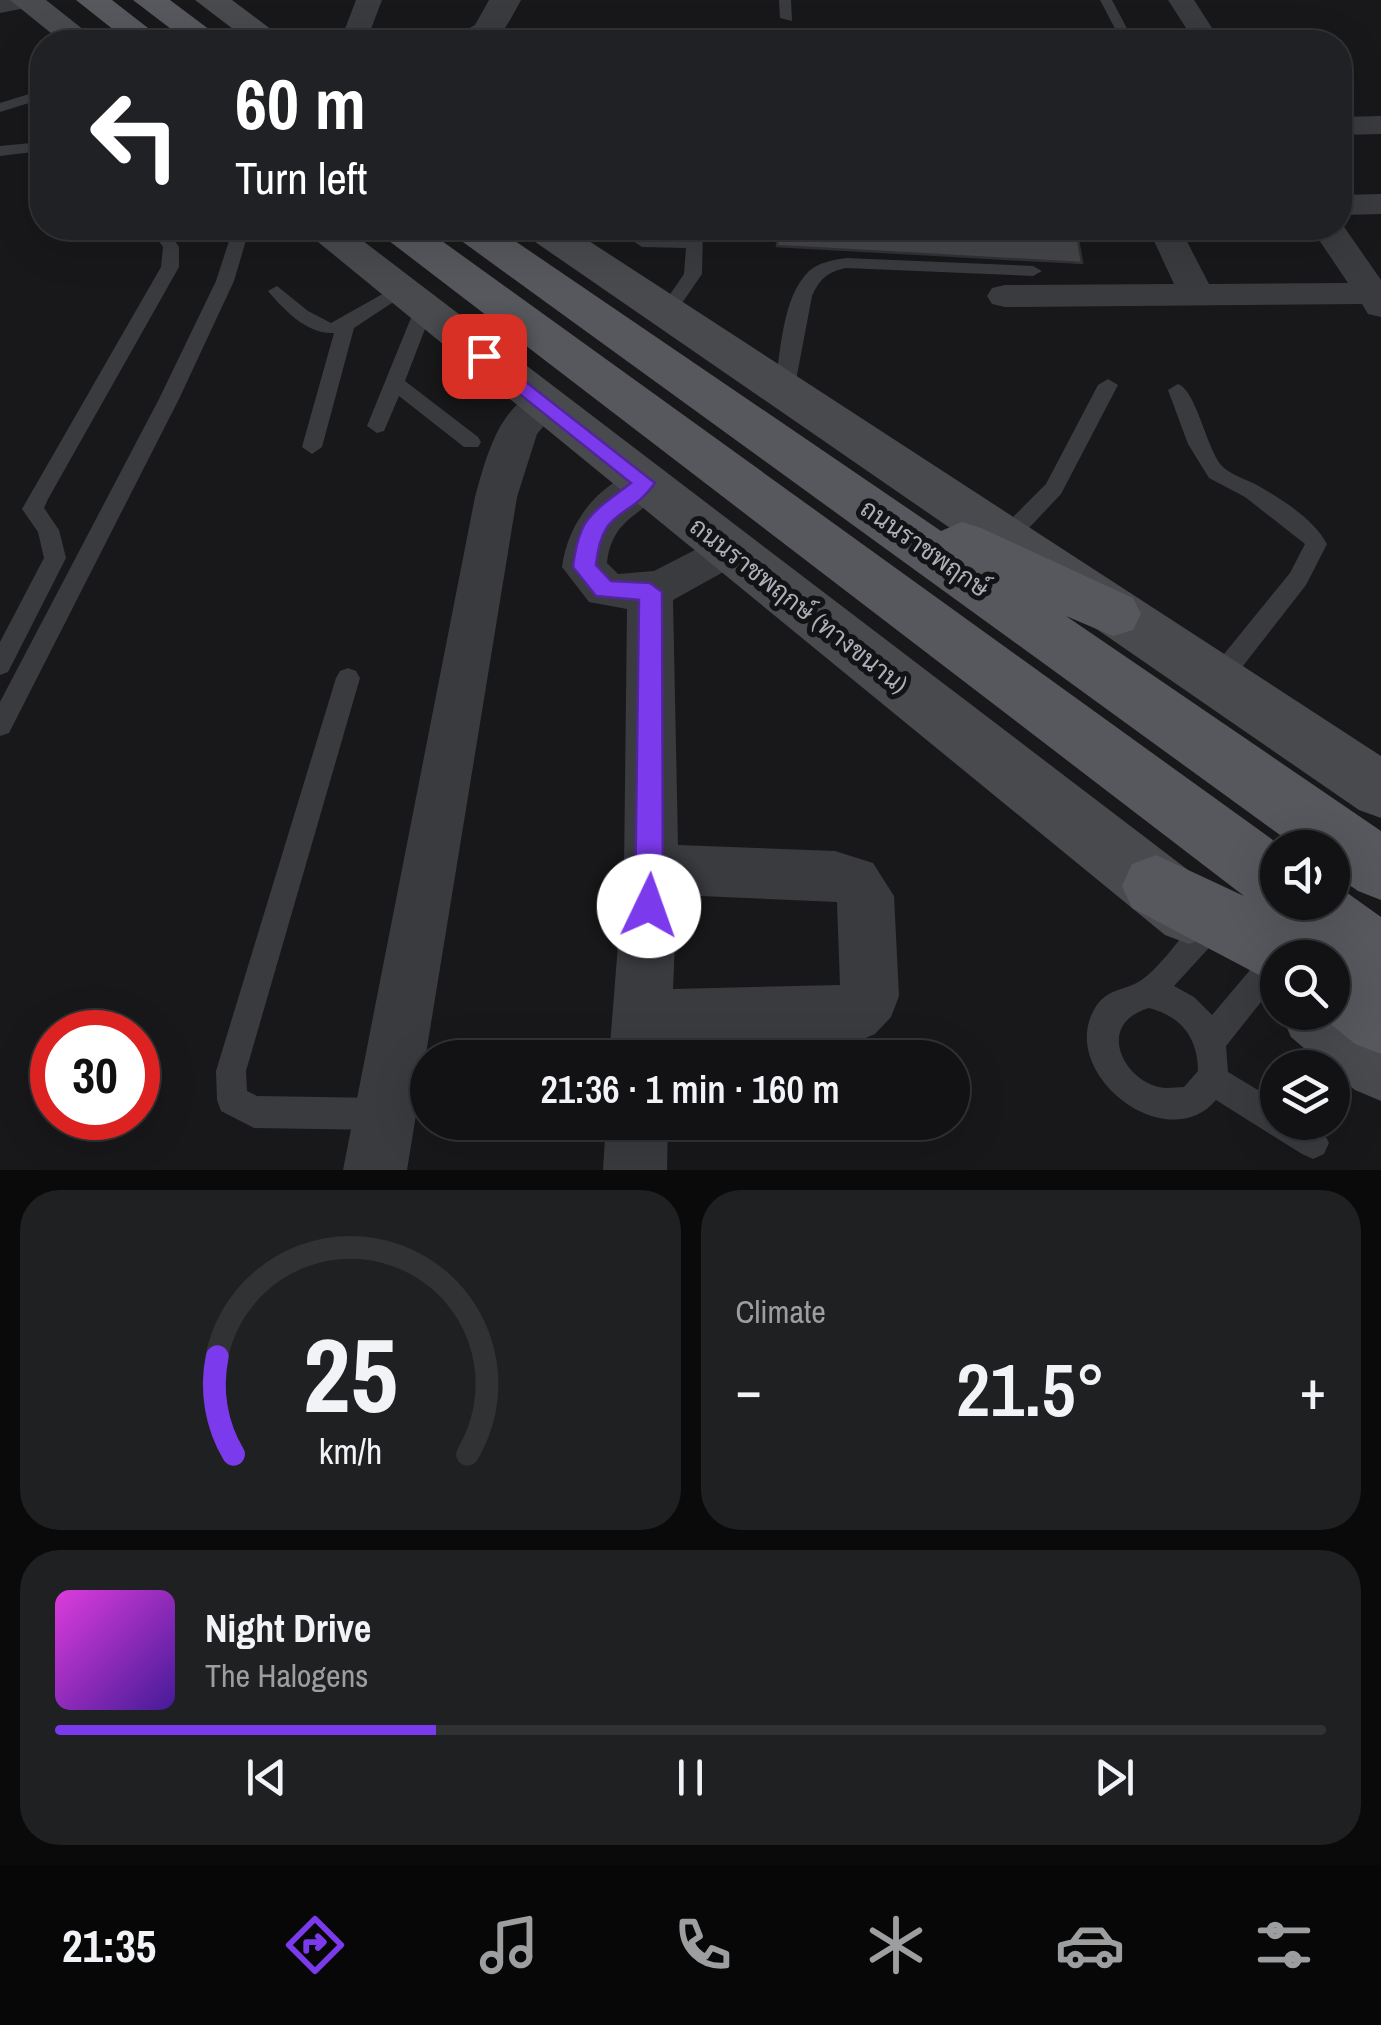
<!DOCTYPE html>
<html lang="en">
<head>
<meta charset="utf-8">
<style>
  body { margin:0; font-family:"Archivo Narrow",Sarabun,sans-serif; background:#1f2022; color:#f1f3f6; height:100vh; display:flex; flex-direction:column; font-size:38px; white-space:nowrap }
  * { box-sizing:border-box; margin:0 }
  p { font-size:32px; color:#9c9ea0 }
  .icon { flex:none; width:55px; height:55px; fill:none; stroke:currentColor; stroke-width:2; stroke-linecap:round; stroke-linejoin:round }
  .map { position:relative; height:1170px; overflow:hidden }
  .details { display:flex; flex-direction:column; gap:20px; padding:20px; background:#0a0a0b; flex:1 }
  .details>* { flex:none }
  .banner { position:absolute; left:30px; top:30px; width:1322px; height:210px; border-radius:40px; box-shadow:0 10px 40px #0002,0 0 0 2px #313234; background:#202124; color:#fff; overflow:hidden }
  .fabs { position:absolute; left:1260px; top:830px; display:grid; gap:20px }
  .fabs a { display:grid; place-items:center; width:90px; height:90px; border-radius:50%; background:#121214; box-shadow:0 10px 40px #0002,0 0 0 2px #313234; font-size:50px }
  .speed { position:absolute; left:30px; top:1010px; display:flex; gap:20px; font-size:50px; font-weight:700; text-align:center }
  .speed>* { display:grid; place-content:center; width:130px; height:130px; border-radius:50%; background:#121214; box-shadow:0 10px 40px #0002,0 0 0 2px #313234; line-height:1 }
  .speed .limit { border:15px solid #d22; background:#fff; color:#111 }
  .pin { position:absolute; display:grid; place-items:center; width:85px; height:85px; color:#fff; margin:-42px; border-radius:20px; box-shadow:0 5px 15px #0006 }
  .me { position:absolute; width:110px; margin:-55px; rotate:3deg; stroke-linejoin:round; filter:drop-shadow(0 0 8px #0008) }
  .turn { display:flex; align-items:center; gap:35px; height:210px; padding:0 40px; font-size:45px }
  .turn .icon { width:130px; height:130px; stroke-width:2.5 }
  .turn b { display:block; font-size:70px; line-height:85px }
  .big { font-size:75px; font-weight:600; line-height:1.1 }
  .details .card { flex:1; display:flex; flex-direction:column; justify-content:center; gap:15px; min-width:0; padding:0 35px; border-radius:40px; background:#1f2022 }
  .details .dial { align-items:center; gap:0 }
  .dial svg { height:260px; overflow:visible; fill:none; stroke:#313234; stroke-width:7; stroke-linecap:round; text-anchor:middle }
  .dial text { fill:#f1f3f6; stroke:none }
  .song { display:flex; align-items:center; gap:30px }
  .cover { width:120px; height:120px; border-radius:15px; background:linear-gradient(135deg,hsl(300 70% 55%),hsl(260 70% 35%)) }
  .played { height:10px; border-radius:5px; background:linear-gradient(90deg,#7c3aed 30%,#313234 30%) }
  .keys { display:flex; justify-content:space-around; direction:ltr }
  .heat { display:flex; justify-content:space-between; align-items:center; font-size:55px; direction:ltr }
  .details .tiles { flex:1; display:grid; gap:20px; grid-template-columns:1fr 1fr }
  .card:last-child { grid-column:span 2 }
  .trip { position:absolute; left:410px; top:1040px; width:560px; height:100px; border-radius:50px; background:#121214; box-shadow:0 10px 40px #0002,0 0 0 2px #313234; font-weight:600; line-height:100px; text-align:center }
  .tabs { display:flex; height:160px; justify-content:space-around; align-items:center; background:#070708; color:#9c9ea0 }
  .tabs .icon { width:70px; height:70px }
  .tabs .active { color:#7c3aed }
  .tabs b { font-size:45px; color:#f1f3f6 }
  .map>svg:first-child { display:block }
</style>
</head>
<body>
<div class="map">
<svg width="1381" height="1170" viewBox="0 0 1381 1170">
  <rect width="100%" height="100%" fill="#18181a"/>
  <!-- building -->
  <path fill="#45464a" stroke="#323236" stroke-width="2.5" d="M778 228H1076L1082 263 777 246Z"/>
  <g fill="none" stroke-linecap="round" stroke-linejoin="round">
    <!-- service -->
    <g fill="#393b3f" fill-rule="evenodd">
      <path d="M779 0H791L792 21 780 18Z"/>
      <path d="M1100 0H1112L1134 42H1122Z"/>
      <path d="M42 90V99L0 112V103Z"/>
      <path d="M42 142V151L0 156V146Z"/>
      <path d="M150 228H166L179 247V267L48 499 44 508 59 530 66 558 8 672 0 675V642L44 558 38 532 22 509 161 267 163 247Z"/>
      <path d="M222 228H239L247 237 234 281 179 399 9 733 0 736V702L159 399 216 281 230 238Z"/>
      <path d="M614 228H633L651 238H686L687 228H703L702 274 673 316H661L658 312 684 274 686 248 642 247Z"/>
      <path d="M846 258 1033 266 1042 271 1033 276 846 268C827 272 820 279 812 296L794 391 784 397 777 395 774 391C781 355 781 298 809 271 819 262 834 260 846 258Z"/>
      <path d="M277 286 308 311 331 323 395 287H407L410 291 354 328 322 447 312 454 302 447 334 333C308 335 284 310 268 291Z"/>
      <path d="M424 303 433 308 405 381 478 437 481 442 478 447H464L399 396 384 431 377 433 367 426 415 308Z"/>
      <path d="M1108 379 1118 385 1061 494 1012 546H996L993 540 996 534 1046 484 1098 385Z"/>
      <path d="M1178 384C1196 390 1206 447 1221 465 1229 474 1245 479 1255 484 1281 499 1313 518 1327 544L1306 585 1225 689 1216 692 1207 689 1204 682 1207 675 1290 573 1305 544 1245 497 1209 478 1188 444 1168 390Z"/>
      <path d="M348 668 356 671 360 678 246 1071 247 1091 257 1096 382 1098 393 1103 398 1114 393 1125 382 1130 254 1128 221 1111 217 1100 216 1071 336 678 340 671Z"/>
      <path d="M1208 915 1218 918 1222 928 1218 938 1174 986 1194 997 1212 1015 1256 963 1266 959 1276 963V983L1226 1046 1228 1072 1278 1102V1122C1300 1122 1319 1119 1329 1143L1324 1154 1313 1159 1302 1154 1216 1100C1166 1159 1056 1072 1095 1008 1107 988 1124 991 1140 981 1159 969 1182 935 1198 918ZM1149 1008C1181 1016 1198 1038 1198 1071L1184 1087C1176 1087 1167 1089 1159 1087 1123 1079 1095 1024 1149 1008Z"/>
    </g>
    <!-- minor -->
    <g fill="#393b3f" fill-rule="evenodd">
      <path d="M0 0H39L40 1 36 6 0 13Z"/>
      <path d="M356 0H382L366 42H340Z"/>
      <path d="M1168 0H1194L1221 42H1195Z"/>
      <path d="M1381 116V134L1340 135V117Z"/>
      <path d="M1381 194V214L1340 215V195Z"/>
      <path d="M1340 221 1381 280V317L1368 314 1362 304 1005 307 992 304 987 296 992 288 1005 285 1174 284 1148 228H1180L1209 284 1348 283 1311 228H1340Z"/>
      <path d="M543 390 557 394 563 403 537 434 517 497 407 1170H343L475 497C486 458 499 402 543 390Z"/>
      <path d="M645 468 660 473 666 483C646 517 612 515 607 563L618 574 654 571 728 533 743 537 750 549 743 561 673 600 678 845 835 851 873 863 894 896 899 996 891 1017 875 1034 854 1043 825 1047 670 1048 669 1058H609L624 869 627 609 589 602 562 567C568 521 600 481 645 468ZM677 895 837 902 840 985 673 989Z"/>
      <path d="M606 1122H668L667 1170H603Z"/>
    </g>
    <!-- tertiary -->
    <path fill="#393b3f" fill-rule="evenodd" d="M489 0H521C499 41 500 42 453 42L457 35 475 25Z"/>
    <!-- secondary -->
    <g fill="#484a4e" fill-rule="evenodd">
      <path d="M10 0H46L99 42H62Z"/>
      <path d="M195 0H232L288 42H250Z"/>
      <path d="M301 228H346L1213 889 1223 912 1213 935 1189 944 1165 935Z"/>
      <path d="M522 228H569L1381 756V818L1359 810 528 237Z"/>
      <path d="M1332 983 1381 1017V1101L1355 1090 1332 1072V1068H1327L1291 1037 1280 1012H1332Z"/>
    </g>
    <!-- primary -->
    <g fill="#56585d" fill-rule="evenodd">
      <path d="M76 0H112L166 42H129Z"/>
      <path d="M133 0H170L226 42H188Z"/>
      <path d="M378 228H424L1284 848H1278V902H1332V882L1381 917V1054L1355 1044 1316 1012H1332V958H1278V985L1132 908 1122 886 1132 864 1156 855 1244 896 384 237Z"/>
      <path d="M450 228H496L941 531 962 522 981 528 1133 598 1141 614 1133 630 1113 636 1066 616 1381 831V900L1358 891 1332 873V848H1298L456 237Z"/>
    </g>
  </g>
  <!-- route -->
  <path fill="#7c3aed" stroke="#51269a" stroke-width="2.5" d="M484 349 655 483C628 521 602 506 596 565L611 581 650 583 662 592 663 906 659 916 649 920 639 916 635 906 639 600 596 596 573 567C579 516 592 513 631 483L477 360V351Z"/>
  <g text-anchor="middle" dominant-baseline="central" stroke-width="10" stroke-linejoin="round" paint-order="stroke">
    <!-- street labels -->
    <g font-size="25" fill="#abb0b9" stroke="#131315">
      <text transform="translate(925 548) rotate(35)">ถนนราชพฤกษ์</text>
      <text transform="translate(799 605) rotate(38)">ถนนราชพฤกษ์ (ทางขนาน)</text>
    </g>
  </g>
</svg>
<div class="fabs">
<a><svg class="icon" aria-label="sound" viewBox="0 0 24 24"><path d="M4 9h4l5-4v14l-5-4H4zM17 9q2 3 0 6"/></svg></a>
<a><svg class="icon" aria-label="search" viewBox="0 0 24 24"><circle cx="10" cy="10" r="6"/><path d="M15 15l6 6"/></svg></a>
<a><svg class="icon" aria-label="layers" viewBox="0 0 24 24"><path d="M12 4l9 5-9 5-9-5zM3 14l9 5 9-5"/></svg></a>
</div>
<div class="speed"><div class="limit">30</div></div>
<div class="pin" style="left:484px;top:356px;background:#d93025"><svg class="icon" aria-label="arrive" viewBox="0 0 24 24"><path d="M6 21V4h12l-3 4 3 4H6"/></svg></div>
<svg class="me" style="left:649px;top:906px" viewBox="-20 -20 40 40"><circle r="19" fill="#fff"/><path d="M0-13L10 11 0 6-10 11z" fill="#7c3aed"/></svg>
<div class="trip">21:36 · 1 min · 160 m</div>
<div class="banner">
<div class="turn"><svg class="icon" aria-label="left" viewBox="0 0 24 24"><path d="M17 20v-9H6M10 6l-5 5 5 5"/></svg><div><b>60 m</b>Turn left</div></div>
</div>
</div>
<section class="details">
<div class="tiles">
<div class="card dial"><svg viewBox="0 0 100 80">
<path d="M14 69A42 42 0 1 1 86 69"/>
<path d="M14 69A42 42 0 0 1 9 39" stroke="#7c3aed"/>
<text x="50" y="56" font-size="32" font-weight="700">25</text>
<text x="50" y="72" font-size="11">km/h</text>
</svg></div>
<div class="card"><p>Climate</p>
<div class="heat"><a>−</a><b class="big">21.5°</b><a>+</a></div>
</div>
<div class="card">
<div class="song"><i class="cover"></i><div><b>Night Drive</b><p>The Halogens</p></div></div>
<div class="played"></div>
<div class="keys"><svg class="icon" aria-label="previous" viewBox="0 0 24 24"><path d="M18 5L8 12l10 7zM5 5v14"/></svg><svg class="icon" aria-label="pause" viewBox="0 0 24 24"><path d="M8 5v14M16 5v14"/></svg><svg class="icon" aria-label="next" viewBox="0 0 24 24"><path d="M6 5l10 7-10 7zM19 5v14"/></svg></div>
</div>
</div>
</section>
<nav class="tabs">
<b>21:35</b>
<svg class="icon active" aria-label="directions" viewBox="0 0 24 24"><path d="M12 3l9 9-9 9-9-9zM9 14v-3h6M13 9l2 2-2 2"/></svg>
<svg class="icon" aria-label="music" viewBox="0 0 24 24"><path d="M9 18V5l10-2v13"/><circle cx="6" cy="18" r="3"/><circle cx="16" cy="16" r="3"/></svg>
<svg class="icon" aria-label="phone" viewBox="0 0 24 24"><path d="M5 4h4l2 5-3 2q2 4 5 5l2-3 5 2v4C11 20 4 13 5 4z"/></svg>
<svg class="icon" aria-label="climate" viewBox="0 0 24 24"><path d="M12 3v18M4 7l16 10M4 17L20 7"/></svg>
<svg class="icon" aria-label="car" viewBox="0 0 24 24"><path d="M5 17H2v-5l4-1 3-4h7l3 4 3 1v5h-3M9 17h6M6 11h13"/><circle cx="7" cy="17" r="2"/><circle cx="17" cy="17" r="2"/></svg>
<svg class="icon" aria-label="filters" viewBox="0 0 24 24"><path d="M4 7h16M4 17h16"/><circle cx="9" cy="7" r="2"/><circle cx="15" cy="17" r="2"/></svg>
</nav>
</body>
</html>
